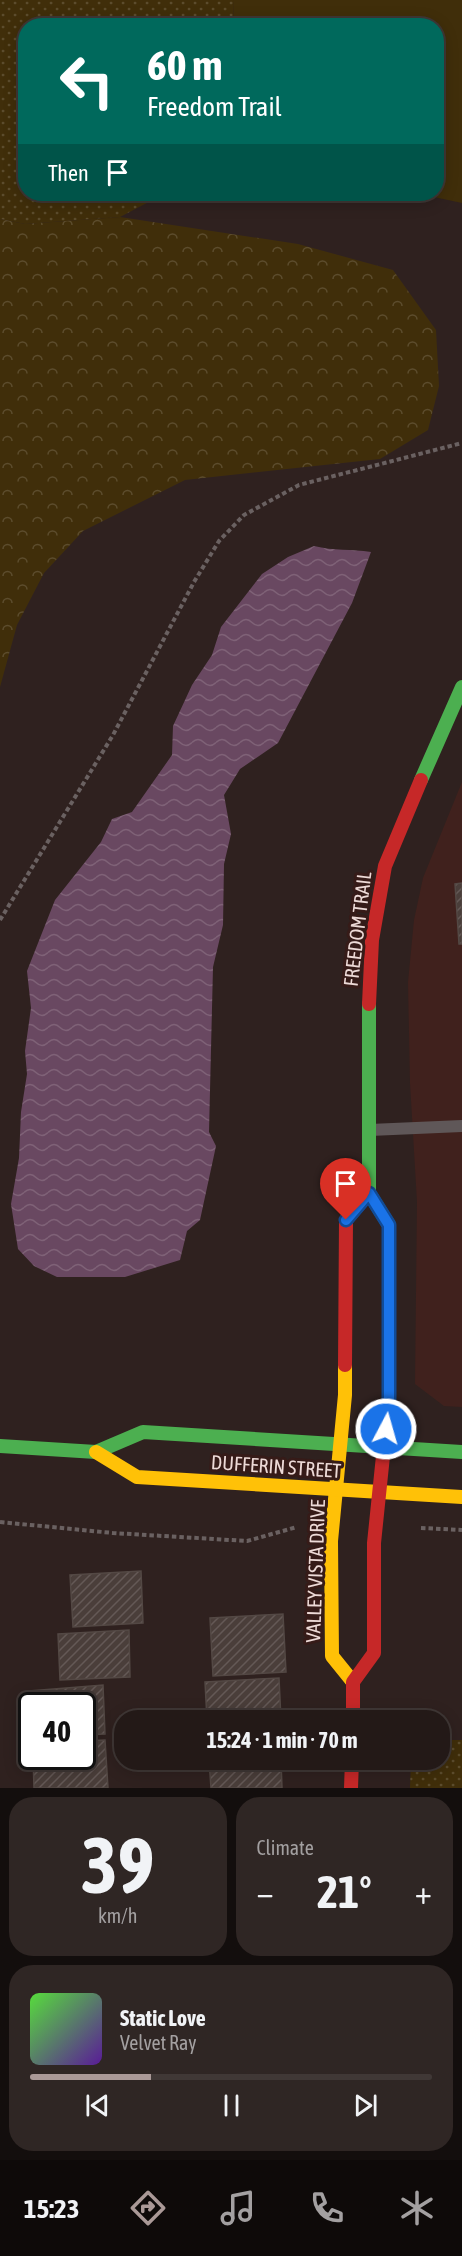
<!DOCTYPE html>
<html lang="en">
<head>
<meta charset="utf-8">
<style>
  body { margin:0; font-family:"Asap Condensed",sans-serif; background:#2f2624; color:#f1f3f6; height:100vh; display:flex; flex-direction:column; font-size:22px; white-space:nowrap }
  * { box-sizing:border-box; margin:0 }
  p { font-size:20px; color:#a3a0a1 }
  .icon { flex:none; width:33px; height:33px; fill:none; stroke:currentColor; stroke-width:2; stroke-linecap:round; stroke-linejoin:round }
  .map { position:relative; height:1788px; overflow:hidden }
  .details { display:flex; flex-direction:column; gap:9px; padding:9px; background:#130e0d; flex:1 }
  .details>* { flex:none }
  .banner { position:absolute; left:18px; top:18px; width:426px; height:183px; border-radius:24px; box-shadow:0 3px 15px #0003,0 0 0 2px #403836; background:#00695c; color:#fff; overflow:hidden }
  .speed { position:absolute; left:18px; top:1692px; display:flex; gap:12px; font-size:30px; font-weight:700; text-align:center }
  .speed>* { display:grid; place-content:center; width:78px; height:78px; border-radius:50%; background:#231917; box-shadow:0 3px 15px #0003,0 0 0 2px #403836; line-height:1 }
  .speed .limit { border:3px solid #111; border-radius:9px; background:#fff; color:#111 }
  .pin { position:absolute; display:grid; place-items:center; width:51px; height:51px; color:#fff; margin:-62px -26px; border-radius:50% 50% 50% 0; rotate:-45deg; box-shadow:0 0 6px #0007 }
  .pin .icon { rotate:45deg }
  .me { position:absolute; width:66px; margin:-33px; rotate:6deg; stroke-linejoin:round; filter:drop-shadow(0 0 4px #0008) }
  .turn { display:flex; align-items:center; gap:21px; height:126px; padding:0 30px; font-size:27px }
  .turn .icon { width:78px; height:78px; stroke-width:2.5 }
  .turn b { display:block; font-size:42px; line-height:51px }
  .then { display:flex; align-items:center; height:57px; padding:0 30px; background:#0003; gap:12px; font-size:22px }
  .big { font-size:45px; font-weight:700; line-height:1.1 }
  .details .tile { flex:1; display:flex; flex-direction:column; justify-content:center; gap:9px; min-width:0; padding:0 21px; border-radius:24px; background:#2f2624 }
  .details .dial { align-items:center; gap:0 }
  .dial b { font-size:78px; line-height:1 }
  .song { display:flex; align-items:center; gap:18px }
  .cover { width:72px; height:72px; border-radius:9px; background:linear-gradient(135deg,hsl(110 70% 55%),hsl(270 70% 35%)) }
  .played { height:6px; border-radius:3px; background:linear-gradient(90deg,#aa9997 30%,#403836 30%) }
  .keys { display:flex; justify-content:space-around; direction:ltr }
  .heat { display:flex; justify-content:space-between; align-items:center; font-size:33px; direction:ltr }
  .details .tiles { flex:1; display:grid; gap:9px; grid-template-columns:1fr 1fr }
  .tile:last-child { grid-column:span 2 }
  .trip { position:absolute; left:114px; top:1710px; width:336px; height:60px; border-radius:24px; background:#231917; box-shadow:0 3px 15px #0003,0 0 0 2px #403836; font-weight:700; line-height:60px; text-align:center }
  .tabs { display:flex; height:96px; justify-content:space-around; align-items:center; background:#0e0a09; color:#a3a0a1 }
  .tabs .icon { width:42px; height:42px }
  .tabs .current { color:#aa9997 }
  .tabs b { font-size:27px; color:#f1f3f6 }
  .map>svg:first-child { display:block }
</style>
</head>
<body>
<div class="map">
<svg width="462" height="1788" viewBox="0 0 462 1788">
  <defs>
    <pattern id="grass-dots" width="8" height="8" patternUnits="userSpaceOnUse" patternTransform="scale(1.5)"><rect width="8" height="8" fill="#402e0a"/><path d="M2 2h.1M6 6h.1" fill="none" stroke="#5c4c2d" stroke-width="1.8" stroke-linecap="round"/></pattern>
    <pattern id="forest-crowns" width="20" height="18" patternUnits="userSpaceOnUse" patternTransform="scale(1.5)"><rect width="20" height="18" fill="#402e0a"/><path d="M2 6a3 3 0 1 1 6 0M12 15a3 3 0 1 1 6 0" fill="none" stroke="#5c4c2d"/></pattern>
    <pattern id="water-waves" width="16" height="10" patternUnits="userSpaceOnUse" patternTransform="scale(1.5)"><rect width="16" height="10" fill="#694861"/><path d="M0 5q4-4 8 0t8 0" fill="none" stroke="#7f6277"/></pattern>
    <pattern id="building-hatch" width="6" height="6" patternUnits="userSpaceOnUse" patternTransform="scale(1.5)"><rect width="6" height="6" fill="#4a3e3a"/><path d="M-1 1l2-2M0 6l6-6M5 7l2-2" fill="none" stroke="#645956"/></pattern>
  </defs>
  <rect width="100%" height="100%" fill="#2f211f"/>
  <!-- built -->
  <path fill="#40211d" d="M462 782V1407L444 1406 415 1384 417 1202 410 1083 408 982 414 920 423 878Z"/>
  <!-- grass -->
  <g fill="url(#grass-dots)">
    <path d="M0 0H233L234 25 26 26V194H164L120 217 25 224 0 219Z"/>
    <path d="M440 1740H462V1788H410L411 1760H440Z"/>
  </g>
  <!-- forest -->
  <path fill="url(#forest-crowns)" d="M120 217 298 244 393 270 436 330 439 386 428 430 380 459 185 480 83 531 44 573 17 625 0 687V219L25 224Z"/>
  <!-- green -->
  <path fill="#402e0a" d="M233 0H462V203L420 194H436V26L234 25Z"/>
  <!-- water -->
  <path fill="url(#water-waves)" d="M314 546C334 551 351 549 371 552L352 603 278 743 240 769 224 795 231 834 224 864 223 925 213 967 209 1132 216 1146 200 1220 187 1231 180 1260 125 1277H57L34 1266 18 1249 11 1204 19 1158 21 1112 27 1074 25 1051 31 1008 27 971 55 900 101 842 112 819 132 812 172 755 173 726 192 685 212 655 221 627 262 574 288 557Z"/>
  <!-- building -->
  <g fill="url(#building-hatch)" stroke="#534844" stroke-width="1.5">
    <path d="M462 883V944H459L455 884Z"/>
    <path d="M141 1571 143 1623 73 1627 70 1575Z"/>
    <path d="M283 1614 286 1672 213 1676 210 1618Z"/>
    <path d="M129 1630 130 1677 60 1680 58 1634Z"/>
    <path d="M279 1678 281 1720H207L205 1682Z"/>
    <path d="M103 1685 105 1734 82 1735V1706H32L31 1737 29 1691Z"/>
    <path d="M105 1740 108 1788H34L33 1756H82V1741Z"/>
    <path d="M209 1760H281L282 1788H211Z"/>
  </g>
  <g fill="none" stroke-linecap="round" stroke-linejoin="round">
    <!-- path -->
    <g stroke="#6a6161" stroke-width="4" stroke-dasharray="4.5 3" stroke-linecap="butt">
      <path d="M0 920 113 735 194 582 219 541 244 515 299 485 462 443"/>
      <path d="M0 1522 113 1533 247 1541 297 1527"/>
      <path d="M421 1528 462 1530"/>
    </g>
    <!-- lane -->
    <path stroke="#5f5758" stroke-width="12" d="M370 1130 462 1126"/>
    <!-- fast -->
    <g stroke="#4caf50" stroke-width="14">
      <path d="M421 780 462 687"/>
      <path d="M369 1004V1193L389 1225V1332"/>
      <path d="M0 1446 96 1452 143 1432 462 1452"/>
    </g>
    <!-- slow -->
    <g stroke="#ffc107" stroke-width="14">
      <path d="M345 1365V1395L331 1541 332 1656 353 1682"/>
      <path d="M96 1452 137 1477 462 1497"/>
    </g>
    <!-- jam -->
    <g stroke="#c62828" stroke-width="14">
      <path d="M369 1004 372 940 385 866 421 780"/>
      <path d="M345 1365 346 1220 369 1193"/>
      <path d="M353 1720V1682L374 1653V1543L389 1398V1332"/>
      <path d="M351 1788 352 1760"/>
    </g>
  </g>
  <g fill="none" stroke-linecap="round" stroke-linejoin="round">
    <!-- route casing -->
    <g stroke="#114b97" stroke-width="15">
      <path id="route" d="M346 1220 369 1193 389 1225V1398L386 1429"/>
    </g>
    <!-- route -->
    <use href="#route" stroke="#1a73e8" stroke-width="10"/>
  </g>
  <g text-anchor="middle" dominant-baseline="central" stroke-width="6" stroke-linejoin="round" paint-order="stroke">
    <!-- street labels -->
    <g font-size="20" fill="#eddad7" stroke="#361b18">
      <text transform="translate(357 929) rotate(-83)">FREEDOM TRAIL</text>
      <text transform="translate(276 1466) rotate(4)">DUFFERIN STREET</text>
      <text transform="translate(315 1571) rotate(-88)">VALLEY VISTA DRIVE</text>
    </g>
  </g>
</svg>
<div class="speed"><div class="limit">40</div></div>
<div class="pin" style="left:346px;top:1220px;background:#d93025"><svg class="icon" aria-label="arrive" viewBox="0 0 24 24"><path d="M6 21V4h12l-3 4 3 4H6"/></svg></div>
<svg class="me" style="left:386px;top:1429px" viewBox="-20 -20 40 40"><circle r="17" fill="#1a73e8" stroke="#fff" stroke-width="3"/><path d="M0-11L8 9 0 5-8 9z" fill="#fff"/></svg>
<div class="trip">15:24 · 1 min · 70 m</div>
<div class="banner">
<div class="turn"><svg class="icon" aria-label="left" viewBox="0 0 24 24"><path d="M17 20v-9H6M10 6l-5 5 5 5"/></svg><div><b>60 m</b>Freedom Trail</div></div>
<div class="then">Then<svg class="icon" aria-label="arrive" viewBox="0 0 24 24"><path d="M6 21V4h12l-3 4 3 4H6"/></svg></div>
</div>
</div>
<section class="details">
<div class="tiles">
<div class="tile dial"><b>39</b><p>km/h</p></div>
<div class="tile"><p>Climate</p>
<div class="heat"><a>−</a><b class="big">21°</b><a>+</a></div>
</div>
<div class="tile">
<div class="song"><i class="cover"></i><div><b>Static Love</b><p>Velvet Ray</p></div></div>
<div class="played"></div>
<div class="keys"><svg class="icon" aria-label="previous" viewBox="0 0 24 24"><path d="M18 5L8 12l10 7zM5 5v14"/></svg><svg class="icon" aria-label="pause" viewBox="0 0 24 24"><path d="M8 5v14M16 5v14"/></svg><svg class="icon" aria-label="next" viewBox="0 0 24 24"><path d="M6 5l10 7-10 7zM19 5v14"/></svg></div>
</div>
</div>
</section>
<nav class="tabs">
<b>15:23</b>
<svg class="icon current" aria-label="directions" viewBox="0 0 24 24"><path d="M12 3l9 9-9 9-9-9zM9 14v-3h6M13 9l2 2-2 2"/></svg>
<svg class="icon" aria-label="music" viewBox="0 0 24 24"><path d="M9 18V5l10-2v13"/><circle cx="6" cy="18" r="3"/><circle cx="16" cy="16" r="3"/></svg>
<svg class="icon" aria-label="phone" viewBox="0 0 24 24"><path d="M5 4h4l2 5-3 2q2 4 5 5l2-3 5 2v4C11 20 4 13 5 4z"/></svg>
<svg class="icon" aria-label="climate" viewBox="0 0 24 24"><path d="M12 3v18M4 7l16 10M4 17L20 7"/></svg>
</nav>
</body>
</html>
